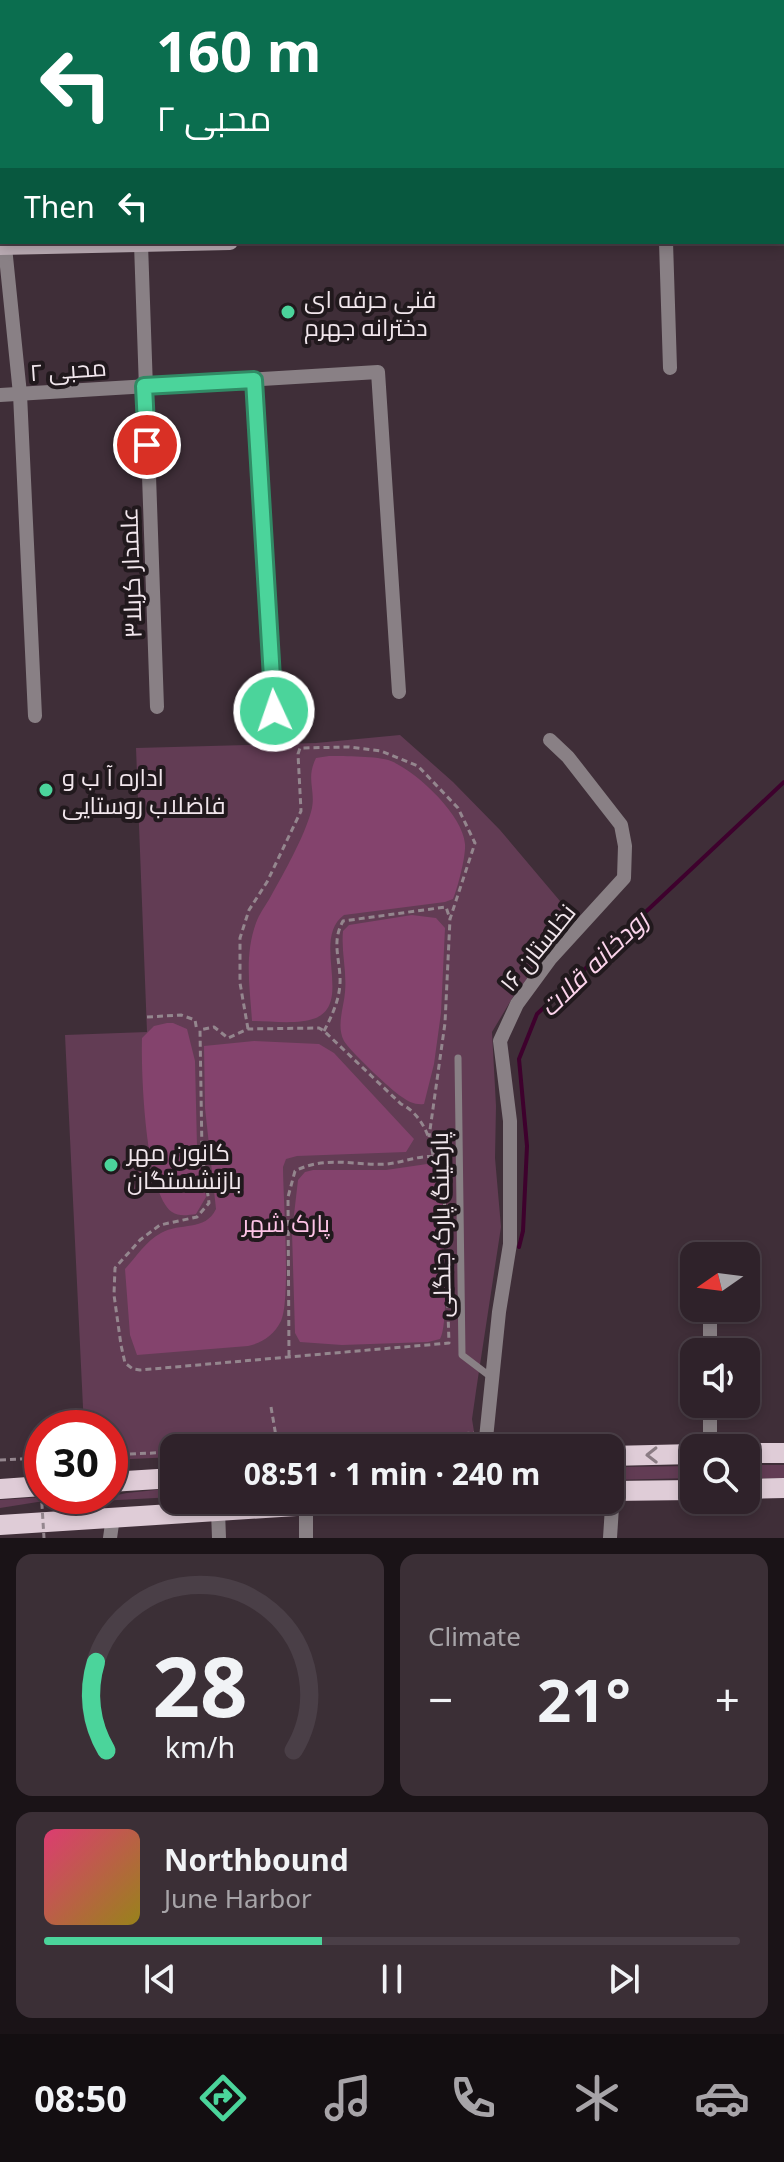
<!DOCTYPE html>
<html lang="en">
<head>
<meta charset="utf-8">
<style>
  body { margin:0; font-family:"Noto Sans",Cairo,sans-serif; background:#3b2f36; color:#f1f3f6; height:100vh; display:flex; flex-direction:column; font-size:30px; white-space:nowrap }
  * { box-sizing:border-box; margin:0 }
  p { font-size:26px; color:#a7a4a8 }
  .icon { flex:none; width:44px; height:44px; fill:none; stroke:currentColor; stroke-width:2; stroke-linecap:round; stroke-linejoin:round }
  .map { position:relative; height:1538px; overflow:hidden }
  .drawer { display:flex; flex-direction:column; gap:16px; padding:16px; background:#1a1317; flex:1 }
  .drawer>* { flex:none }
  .top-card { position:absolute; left:0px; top:0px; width:784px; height:244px; box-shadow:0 4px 12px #0003,0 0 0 2px #4a3f47; background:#0b6e4f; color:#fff; overflow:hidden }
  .needle { width:52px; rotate:256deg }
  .fabs { position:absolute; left:680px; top:1242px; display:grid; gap:16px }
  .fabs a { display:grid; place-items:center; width:80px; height:80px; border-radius:16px; background:#2f222a; box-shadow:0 4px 12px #0003,0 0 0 2px #4a3f47; font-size:40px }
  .speed { position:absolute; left:24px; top:1410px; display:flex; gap:16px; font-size:40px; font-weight:700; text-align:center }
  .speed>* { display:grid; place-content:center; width:104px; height:104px; border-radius:50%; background:#2f222a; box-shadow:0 4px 12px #0003,0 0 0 2px #4a3f47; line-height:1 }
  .speed .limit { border:12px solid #d22; background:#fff; color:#111 }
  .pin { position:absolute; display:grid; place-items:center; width:68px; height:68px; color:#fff; margin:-34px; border:4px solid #fff; border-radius:50%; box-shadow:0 2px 8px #0007 }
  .me { position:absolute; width:88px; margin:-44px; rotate:357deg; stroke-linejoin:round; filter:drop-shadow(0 0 6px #0008) }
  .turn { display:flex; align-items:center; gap:28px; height:168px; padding:0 24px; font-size:36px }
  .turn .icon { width:104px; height:104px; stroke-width:2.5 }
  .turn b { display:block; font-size:56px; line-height:68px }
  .then { display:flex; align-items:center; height:76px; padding:0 24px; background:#0003; gap:16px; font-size:30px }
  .big { font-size:60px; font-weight:700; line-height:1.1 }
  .drawer .card { flex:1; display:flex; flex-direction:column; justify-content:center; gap:12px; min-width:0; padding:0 28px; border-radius:16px; background:#3b2f36 }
  .drawer .dial { align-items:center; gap:0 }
  .dial svg { height:208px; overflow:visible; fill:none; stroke:#4a3f47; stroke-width:7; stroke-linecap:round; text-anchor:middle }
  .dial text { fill:#f1f3f6; stroke:none }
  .song { display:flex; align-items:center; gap:24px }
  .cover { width:96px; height:96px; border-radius:12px; background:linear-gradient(135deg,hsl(340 70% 55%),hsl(50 70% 35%)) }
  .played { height:8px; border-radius:4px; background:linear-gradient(90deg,#4bd49b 40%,#4a3f47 40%) }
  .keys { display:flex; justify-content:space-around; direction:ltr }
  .heat { display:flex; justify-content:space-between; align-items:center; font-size:44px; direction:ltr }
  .drawer .tiles { flex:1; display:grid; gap:16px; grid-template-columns:1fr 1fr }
  .card:last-child { grid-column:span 2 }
  .trip { position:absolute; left:160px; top:1434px; width:464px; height:80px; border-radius:16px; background:#2f222a; box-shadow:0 4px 12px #0003,0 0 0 2px #4a3f47; font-weight:700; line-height:80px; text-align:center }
  .tab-bar { display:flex; height:128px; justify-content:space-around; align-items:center; background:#130e11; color:#a7a4a8 }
  .tab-bar .icon { width:56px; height:56px }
  .tab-bar .selected { color:#4bd49b }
  .tab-bar b { font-size:36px; color:#f1f3f6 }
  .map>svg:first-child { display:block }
</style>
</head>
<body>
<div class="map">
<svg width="784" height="1538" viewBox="0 0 784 1538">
  <rect width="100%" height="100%" fill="#3f2e38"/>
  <!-- green -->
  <g fill="#623c54">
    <path d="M558 0H695L560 2Z"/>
    <path d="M400 735 453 782 500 830 576 920 516 992 492 1032 496 1106 495 1158 501 1227 476 1391 472 1419 476 1444 379 1448H174V1457L110 1460V1428H84L65 1035 147 1032 136 748 316 743Z"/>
    <rect x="746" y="1465" width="38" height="13"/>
    <path d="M694 1466V1478L610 1480V1467Z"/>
    <path d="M174 1488V1497L81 1502 127 1493Z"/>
    <path d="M44 1497V1501L0 1508V1500Z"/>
  </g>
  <!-- forest -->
  <g fill="#84436d">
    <path d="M329 756C344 756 378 756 391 761 417 772 463 815 465 844 466 856 458 887 453 899L445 902 344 915C311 939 353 1002 316 1018 298 1025 271 1021 252 1021 250 988 244 956 256 923 259 914 266 905 271 896 284 873 304 837 311 812 317 791 305 780 316 758Z"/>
    <path d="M412 915 436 918 445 928 441 1013 434 1064 424 1104C415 1105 409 1102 402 1097 392 1091 349 1050 344 1041 336 1026 344 1007 345 992 347 971 341 952 343 931L349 925Z"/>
    <path d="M167 1023H173L187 1029 195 1061 197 1147 206 1197 196 1214C188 1215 179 1217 172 1212 145 1193 141 1071 142 1038L154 1026Z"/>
    <path d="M254 1041 319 1044 334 1053 414 1139 406 1152 297 1156 286 1159 283 1167C283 1196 291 1301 281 1321 274 1335 262 1343 248 1346L137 1355 130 1335 125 1269C137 1256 145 1242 161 1233 180 1222 205 1232 216 1209L205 1108 204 1046Z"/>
    <path d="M427 1164 441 1174C442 1203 451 1320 440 1339L428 1342 342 1345 300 1342 295 1333 292 1232 298 1180 305 1172 313 1170H386Z"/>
  </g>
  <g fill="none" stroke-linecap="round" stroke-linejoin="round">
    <!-- stream -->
    <path stroke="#3e012d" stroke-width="4" d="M519 1247 523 1231 527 1146 519 1059 537 1014 784 782"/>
    <!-- path -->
    <g stroke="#94868e" stroke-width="3" stroke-dasharray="6 4" stroke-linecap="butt">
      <path d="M600 2 602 0"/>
      <path d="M147 1017 181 1015 195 1020 197 1031"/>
      <path d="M248 1029 240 983V938L249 910 267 882 301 811 298 754 300 748 349 747 381 751 418 766 458 808 475 843 450 919 445 1023 429 1137"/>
      <path d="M324 1031C333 1014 341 996 340 977 339 956 332 941 343 921L446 907 450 919"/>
      <path d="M289 1356 288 1197 295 1171C327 1155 355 1166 387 1164 406 1162 423 1153 443 1158L449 1343 140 1370 133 1369 125 1363 121 1345 114 1295 115 1268 140 1240 160 1225 197 1217 209 1203 202 1153 200 1030 214 1027 228 1038 248 1029 319 1028 324 1031 401 1104C420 1113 430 1135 433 1155"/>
      <path d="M271 1407 278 1448"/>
      <path d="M274 1448 474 1433"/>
      <path d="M110 1455 174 1452"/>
      <path d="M0 1460 42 1458"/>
    </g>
    <!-- lane -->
    <path stroke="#898085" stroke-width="7" d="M458 1058 462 1355 491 1377"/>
    <!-- street -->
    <g stroke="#898085" stroke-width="14">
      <path d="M533 0 535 2"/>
      <path d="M737 0 739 2"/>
      <path d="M709 2 711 0"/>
      <path d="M782 42 784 43"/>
      <path d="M666 242 670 368"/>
      <path d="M141 244 157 707"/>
      <path d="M5 247 20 394 35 716"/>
      <path d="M254 380 274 711"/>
      <path d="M0 395 378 372 399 692"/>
      <path d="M710 1352V1318"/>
      <path d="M485 1448 499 1312 510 1244V1121L500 1041 517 1004 550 959 624 878 625 846 621 825 568 757 550 740"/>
      <path d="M710 1448V1404"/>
      <path d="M306 1505V1538"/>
      <path d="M218 1511 219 1538"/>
      <path d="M110 1538 113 1517"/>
      <path d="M610 1538 613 1491"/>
    </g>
    <!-- secondary -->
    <g stroke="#baabb3" stroke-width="16">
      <path d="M332 0 334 2"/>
      <path d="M80 2 82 0"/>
      <path d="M491 2 493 0"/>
      <path d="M0 100 2 97"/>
      <path d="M782 229H784"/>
      <path d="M0 247 230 242"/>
    </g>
    <!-- primary -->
    <g stroke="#dfccd7" stroke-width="20">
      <path d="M746 1453H784"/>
      <path d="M610 1456 694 1454"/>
      <path d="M110 1482 174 1478"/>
      <path d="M0 1489 42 1486"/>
      <path d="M746 1489 784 1488"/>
      <path d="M610 1491 694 1490"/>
      <path d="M0 1525 390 1500"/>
    </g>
    <!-- path-bridge -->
    <path stroke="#94868e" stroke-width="3" stroke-dasharray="6 4" stroke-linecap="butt" d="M40 1473 44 1538"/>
  </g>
  <!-- one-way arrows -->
  <defs><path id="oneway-chevron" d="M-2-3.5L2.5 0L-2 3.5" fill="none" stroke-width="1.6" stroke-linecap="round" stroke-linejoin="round" transform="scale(2)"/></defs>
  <use stroke="#8a7b83" href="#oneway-chevron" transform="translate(652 1455) rotate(179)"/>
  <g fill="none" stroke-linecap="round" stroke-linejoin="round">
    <!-- route casing -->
    <g stroke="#318a65" stroke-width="20">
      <path id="route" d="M147 445 144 386 254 380 274 711"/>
    </g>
    <!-- route -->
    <use href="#route" stroke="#4bd49b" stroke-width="14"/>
  </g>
  <!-- markers -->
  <g fill="#4bd49b" stroke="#21191d" stroke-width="3">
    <circle cx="288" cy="312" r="8"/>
    <circle cx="46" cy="790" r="8"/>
    <circle cx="111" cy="1165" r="8"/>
  </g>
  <g text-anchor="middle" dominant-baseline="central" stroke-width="8" stroke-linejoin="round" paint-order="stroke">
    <!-- poi labels -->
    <g font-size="24" fill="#f1e6ec" stroke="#21191d" text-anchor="start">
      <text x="304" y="298">فنی حرفه ای<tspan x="304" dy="28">دخترانه جهرم</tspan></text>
      <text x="62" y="776">اداره آ ب و<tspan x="62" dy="28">فاضلاب روستایی</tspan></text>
      <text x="127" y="1151">کانون مهر<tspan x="127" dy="28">بازنشستگان</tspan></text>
    </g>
    <!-- street labels -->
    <g font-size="24" fill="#f1e6ec" stroke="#21191d">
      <text transform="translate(68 369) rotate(-4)">محبی ۲</text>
      <text transform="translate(130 573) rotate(-92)">علمدار کربلا۳</text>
      <text transform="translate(537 947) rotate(-51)">نخلستان ۱۶</text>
      <text transform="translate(440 1225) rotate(-91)">پارکینگ پارک جنگلی</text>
    </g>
    <!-- park labels -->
    <g font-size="24" fill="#fdc3e6" stroke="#21191d">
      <text x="286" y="1222">پارک شهر</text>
    </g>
    <!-- water labels -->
    <g font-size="26" font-style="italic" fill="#fbd3eb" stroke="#21191d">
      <text transform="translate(593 963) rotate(-44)">رودخانه قلات</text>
    </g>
  </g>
</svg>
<div class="fabs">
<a><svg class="needle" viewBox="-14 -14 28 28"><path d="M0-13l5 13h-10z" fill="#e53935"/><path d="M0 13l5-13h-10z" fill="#a7a4a8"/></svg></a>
<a><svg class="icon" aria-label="sound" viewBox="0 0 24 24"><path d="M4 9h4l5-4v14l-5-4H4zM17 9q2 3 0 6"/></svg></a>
<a><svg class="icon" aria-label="search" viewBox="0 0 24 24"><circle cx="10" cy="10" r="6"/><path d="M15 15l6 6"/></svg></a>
</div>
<div class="speed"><div class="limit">30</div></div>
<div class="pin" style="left:147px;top:445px;background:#d93025"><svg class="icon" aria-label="arrive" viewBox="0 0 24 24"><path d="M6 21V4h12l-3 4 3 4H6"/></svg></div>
<svg class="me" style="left:274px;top:711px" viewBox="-20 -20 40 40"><circle r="17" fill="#4bd49b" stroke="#fff" stroke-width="3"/><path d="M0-11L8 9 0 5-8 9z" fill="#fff"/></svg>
<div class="trip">08:51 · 1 min · 240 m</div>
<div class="top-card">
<div class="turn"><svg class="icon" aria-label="left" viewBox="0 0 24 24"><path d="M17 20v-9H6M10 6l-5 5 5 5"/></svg><div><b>160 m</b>محبی ۲</div></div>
<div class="then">Then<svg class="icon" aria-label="left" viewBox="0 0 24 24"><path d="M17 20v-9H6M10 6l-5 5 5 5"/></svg></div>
</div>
</div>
<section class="drawer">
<div class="tiles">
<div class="card dial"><svg viewBox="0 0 100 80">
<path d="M14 69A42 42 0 1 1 86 69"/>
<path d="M14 69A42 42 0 0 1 10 35" stroke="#4bd49b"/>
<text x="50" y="56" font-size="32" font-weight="700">28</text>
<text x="50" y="72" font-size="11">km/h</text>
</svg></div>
<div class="card"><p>Climate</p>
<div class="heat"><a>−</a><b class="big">21°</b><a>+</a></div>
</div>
<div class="card">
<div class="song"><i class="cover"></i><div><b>Northbound</b><p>June Harbor</p></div></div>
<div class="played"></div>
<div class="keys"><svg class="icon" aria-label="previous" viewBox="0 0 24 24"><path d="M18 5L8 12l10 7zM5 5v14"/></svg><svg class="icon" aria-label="pause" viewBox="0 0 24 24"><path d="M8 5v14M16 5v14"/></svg><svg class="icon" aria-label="next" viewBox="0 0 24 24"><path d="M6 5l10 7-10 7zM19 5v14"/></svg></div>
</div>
</div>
</section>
<nav class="tab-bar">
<b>08:50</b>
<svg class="icon selected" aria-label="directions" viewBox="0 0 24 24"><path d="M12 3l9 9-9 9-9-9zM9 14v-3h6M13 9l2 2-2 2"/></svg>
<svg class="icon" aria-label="music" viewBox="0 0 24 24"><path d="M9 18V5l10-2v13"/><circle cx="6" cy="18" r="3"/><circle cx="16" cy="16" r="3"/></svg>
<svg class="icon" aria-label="phone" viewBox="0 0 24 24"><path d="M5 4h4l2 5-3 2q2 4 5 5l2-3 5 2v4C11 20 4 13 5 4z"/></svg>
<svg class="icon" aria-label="climate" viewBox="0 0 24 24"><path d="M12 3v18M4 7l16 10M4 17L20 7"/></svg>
<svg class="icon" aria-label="car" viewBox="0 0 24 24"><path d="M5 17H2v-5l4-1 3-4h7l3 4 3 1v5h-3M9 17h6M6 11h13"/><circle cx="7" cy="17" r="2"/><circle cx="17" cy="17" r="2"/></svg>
</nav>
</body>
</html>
